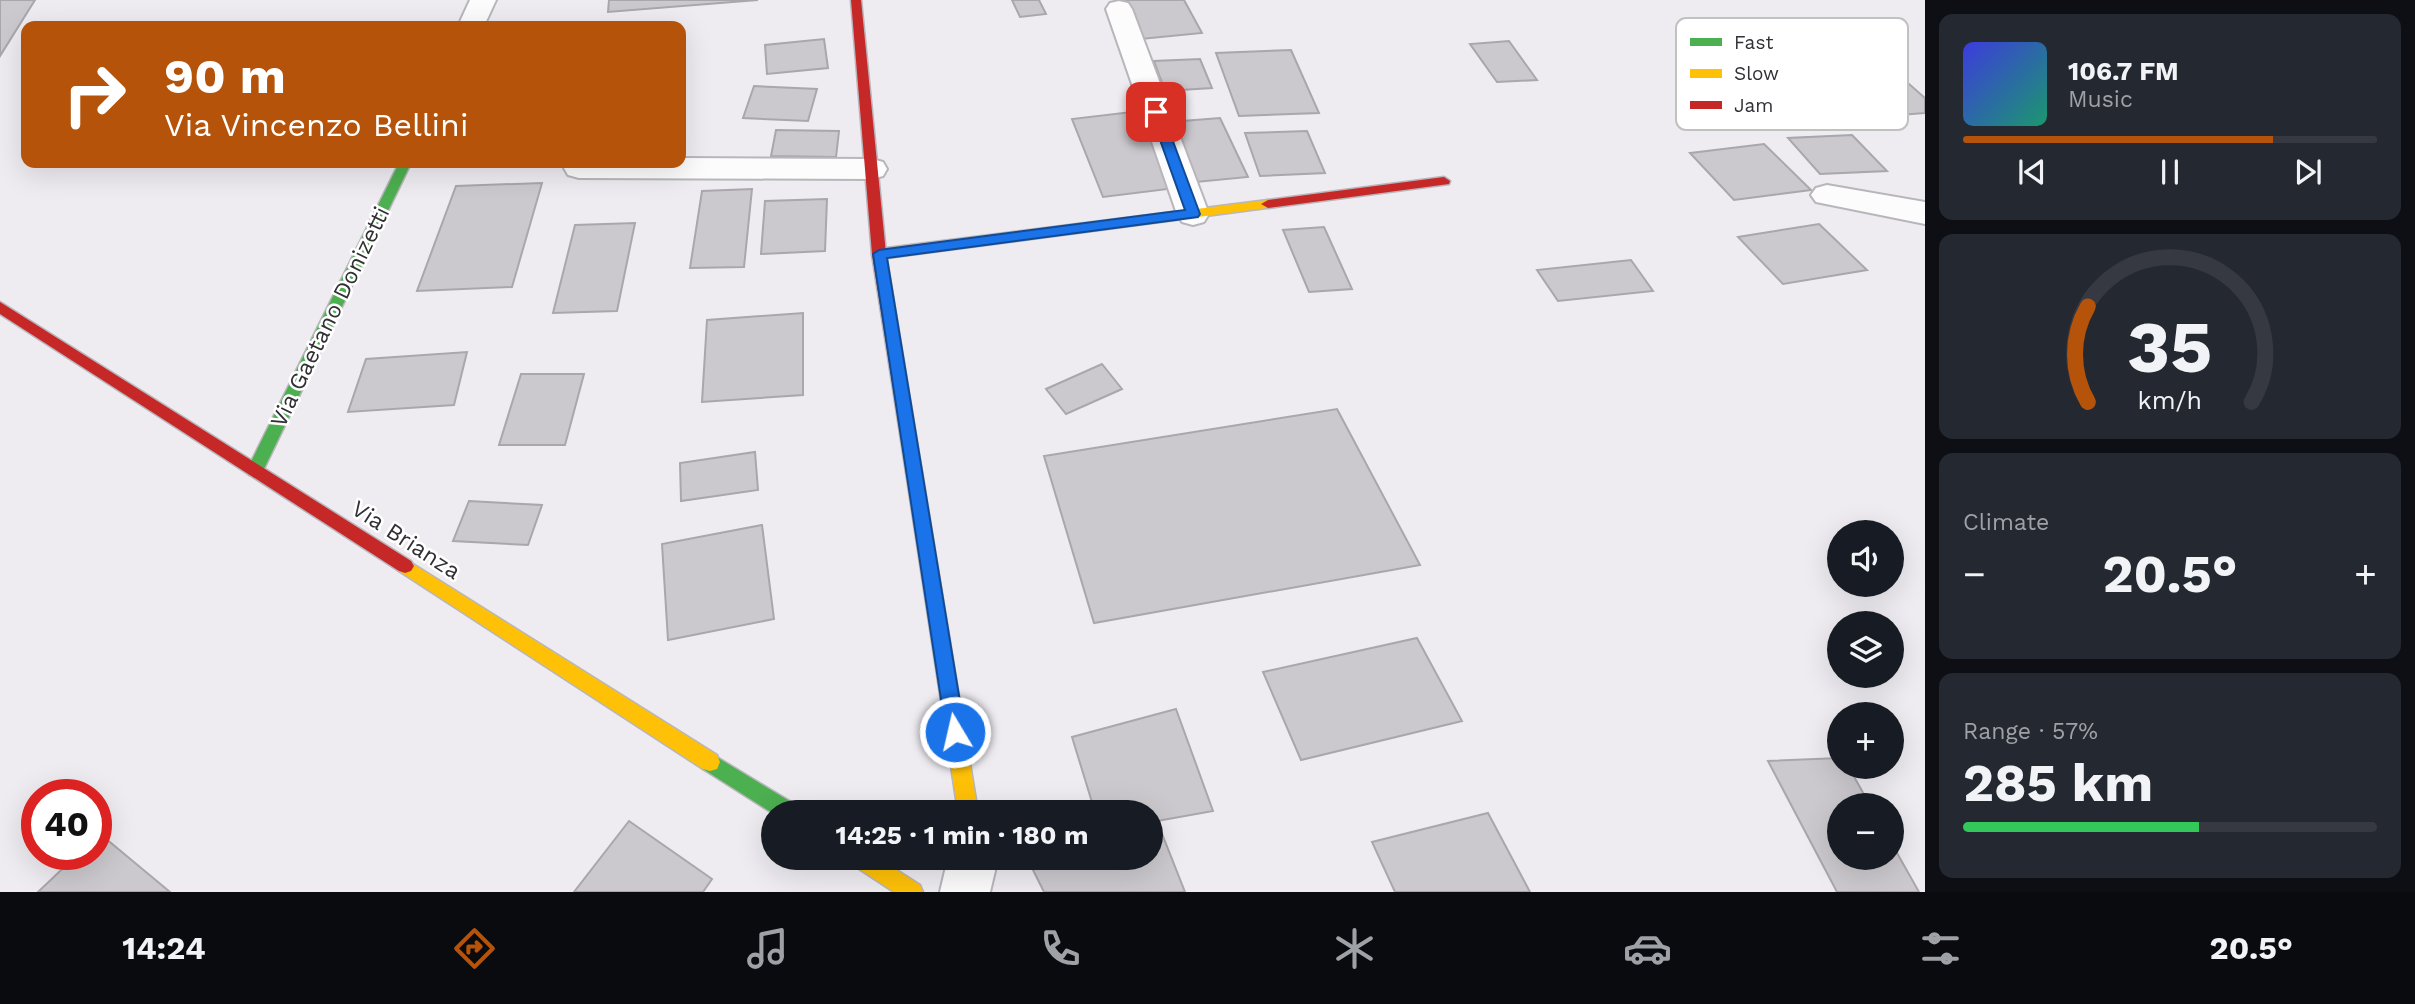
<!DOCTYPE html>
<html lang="en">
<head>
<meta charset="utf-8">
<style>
  body { margin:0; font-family:"Work Sans",sans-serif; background:#242831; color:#f1f3f6; height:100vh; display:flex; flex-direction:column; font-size:26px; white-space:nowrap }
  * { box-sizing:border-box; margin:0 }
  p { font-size:23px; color:#9ea1a6 }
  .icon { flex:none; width:38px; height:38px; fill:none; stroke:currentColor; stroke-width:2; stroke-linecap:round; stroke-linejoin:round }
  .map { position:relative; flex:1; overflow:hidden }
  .panel { display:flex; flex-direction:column; gap:14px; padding:14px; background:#0d0f14; width:490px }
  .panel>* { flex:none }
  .banner { position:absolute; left:21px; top:21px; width:665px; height:147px; border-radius:14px; box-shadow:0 7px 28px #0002; background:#b45309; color:#fff; overflow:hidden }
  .tools { position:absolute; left:1827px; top:520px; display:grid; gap:14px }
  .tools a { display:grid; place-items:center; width:77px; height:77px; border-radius:50%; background:#171b24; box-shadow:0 7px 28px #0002; font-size:35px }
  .speed { position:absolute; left:21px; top:779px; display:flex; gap:14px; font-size:35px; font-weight:700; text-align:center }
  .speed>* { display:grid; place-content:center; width:91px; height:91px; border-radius:50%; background:#171b24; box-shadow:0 7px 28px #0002; line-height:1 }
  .speed .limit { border:10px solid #d22; background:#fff; color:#111 }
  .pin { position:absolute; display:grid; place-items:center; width:60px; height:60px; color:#fff; margin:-30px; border-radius:14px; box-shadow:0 4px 10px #0006 }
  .me { position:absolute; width:77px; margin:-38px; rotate:351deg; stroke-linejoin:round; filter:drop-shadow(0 0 5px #0008) }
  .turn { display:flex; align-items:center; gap:24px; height:147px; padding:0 28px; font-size:32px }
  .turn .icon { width:91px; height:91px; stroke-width:2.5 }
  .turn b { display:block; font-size:49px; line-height:60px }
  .big { font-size:52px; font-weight:700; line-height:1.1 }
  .panel .tile { flex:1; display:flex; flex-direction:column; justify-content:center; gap:10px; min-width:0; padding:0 24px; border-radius:14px; background:#242831 }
  .panel .dial { align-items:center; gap:0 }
  .dial svg { height:182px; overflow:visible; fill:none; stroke:#363941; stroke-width:7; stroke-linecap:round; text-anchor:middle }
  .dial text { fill:#f1f3f6; stroke:none }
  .song { display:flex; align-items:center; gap:21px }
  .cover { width:84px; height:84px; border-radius:10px; background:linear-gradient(135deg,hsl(240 70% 55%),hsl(160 70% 35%)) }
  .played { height:7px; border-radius:4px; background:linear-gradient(90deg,#b45309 75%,#363941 75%) }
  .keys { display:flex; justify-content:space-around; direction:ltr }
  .heat { display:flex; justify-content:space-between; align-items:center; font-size:38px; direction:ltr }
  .charge { height:10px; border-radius:5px; background:linear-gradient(90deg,#34c759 57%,#363941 0) }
  .trip { position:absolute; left:761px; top:800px; width:402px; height:70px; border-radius:35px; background:#171b24; box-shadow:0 7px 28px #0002; font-weight:700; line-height:70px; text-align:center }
  .tabs { display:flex; height:112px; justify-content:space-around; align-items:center; background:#090b0e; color:#9ea1a6 }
  .tabs .icon { width:49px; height:49px }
  .tabs .on { color:#b45309 }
  .tabs b { font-size:32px; color:#f1f3f6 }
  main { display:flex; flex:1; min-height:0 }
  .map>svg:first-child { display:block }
</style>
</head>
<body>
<main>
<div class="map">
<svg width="1925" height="892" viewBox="0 0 1925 892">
  <rect width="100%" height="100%" fill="#eeecf1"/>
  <!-- building -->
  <g fill="#cbc9cd" stroke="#a9a7ab" stroke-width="2">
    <path d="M0 0H35L0 56Z"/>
    <path d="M609 0H758L608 12Z"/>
    <path d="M1012 0H1039L1046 14 1020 17Z"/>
    <path d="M1122 0H1184L1202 33 1141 39Z"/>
    <path d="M824 39 828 68 767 74 765 45Z"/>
    <path d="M1509 41 1537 80 1497 82 1470 44Z"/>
    <path d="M1866 46 1925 98V113L1874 117 1804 51Z"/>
    <path d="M1291 50 1319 113 1239 116 1216 53Z"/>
    <path d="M1200 59 1212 88 1165 91 1154 61Z"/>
    <path d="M754 86 817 89 808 121 743 118Z"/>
    <path d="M1140 111 1176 188 1103 197 1072 119Z"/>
    <path d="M1220 118 1248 177 1196 182 1170 122Z"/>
    <path d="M776 130 839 131 836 157 771 156Z"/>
    <path d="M1307 131 1325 173 1260 176 1245 133Z"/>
    <path d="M1852 135 1887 171 1820 174 1788 138Z"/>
    <path d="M1764 144 1811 190 1734 200 1690 153Z"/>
    <path d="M542 183 512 287 417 291 456 186Z"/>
    <path d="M752 189 744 267 690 268 702 191Z"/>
    <path d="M827 199 825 251 761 254 765 201Z"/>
    <path d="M635 223 617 311 553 313 575 225Z"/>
    <path d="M1819 224 1867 270 1783 284 1738 237Z"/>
    <path d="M1324 227 1352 289 1309 292 1283 230Z"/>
    <path d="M1631 260 1653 291 1558 301 1537 270Z"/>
    <path d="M803 313V395L702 402 707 320Z"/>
    <path d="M467 352 454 405 348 412 366 359Z"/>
    <path d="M1102 364 1122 389 1066 414 1046 389Z"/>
    <path d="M521 374H584L565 445H499Z"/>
    <path d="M1337 409 1420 565 1094 623 1044 456Z"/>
    <path d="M755 452 758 490 681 501 680 463Z"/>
    <path d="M469 501 542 505 528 545 453 541Z"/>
    <path d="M762 525 774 619 668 640 662 544Z"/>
    <path d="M1417 638 1462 721 1301 760 1263 672Z"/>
    <path d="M1176 709 1213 811 1157 821 1185 892H1044L1027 858H1152V812H1095L1072 737Z"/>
    <path d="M1839 758V766H1848L1870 805H1839V858H1892V844L1919 892H1837L1768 761Z"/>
    <path d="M1488 813 1530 892H1395L1372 842Z"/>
    <path d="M629 821 712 879 703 892H574Z"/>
    <path d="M99 833 170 892H38L78 854H96V836Z"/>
  </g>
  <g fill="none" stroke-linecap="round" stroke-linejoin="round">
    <!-- street casing -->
    <g stroke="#b8b6bb" stroke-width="4">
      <g id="street">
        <path d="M470 0H496L484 26H458Z"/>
        <path d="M1119 1 1128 3 1132 9 1209 214 1204 222 1193 225 1182 222 1177 214 1106 9 1110 3Z"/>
        <path d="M681 158 872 159 883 162 887 169 883 176 872 179 579 178 568 175 564 168 567 163H681Z"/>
        <path d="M1827 185 1925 202V224L1816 202 1811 195 1816 188Z"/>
        <path d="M948 858H998L990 892H940Z"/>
      </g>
    </g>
    <!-- fast casing -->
    <g stroke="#b8b6bb" stroke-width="3">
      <g id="fast">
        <path d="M399 163H411L261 475H249L247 470Z"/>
        <path d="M710 753 796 805 799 812 774 814 703 769 700 762 703 755Z"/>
      </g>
    </g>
    <!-- slow casing -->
    <g stroke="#b8b6bb" stroke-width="3">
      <g id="slow">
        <path d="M1268 200 1275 204 1273 207 879 259 872 254 879 249Z"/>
        <path d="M914 465 920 467 922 472 978 812H958L906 472 908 467Z"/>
        <path d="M405 559 717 755 720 762 717 769 710 771 703 769 399 571 396 566 399 561Z"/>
        <path d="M850 858H878L920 885 923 892H894L853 865Z"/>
      </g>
    </g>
    <!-- jam casing -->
    <g stroke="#b8b6bb" stroke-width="3">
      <g id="jam">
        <path d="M851 0H861L886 254 922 472 920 477H908L906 472 872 254Z"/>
        <path d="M1444 177 1450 181 1449 184 1268 208 1261 204 1268 200Z"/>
        <path d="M0 302 411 561 414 566 411 571 405 573 399 571 0 314Z"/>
      </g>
    </g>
    <!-- street -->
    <use href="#street" fill="#fcfcfd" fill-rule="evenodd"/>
    <!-- fast -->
    <use href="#fast" fill="#4caf50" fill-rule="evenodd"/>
    <!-- slow -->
    <use href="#slow" fill="#ffc107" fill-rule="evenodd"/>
    <!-- jam -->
    <use href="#jam" fill="#c62828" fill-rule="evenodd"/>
  </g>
  <!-- route -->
  <path fill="#1a73e8" stroke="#114b97" stroke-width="2" d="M1156 108 1162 112 1200 214 1198 217 887 258 965 732 962 739 955 742 949 739 946 732 873 254 879 250 1185 210 1150 112Z"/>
  <g text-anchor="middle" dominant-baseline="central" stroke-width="5" stroke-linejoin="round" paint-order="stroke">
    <!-- street labels -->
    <g font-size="23" fill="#323035" stroke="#fff">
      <text transform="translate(330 317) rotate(-64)">Via Gaetano Donizetti</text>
      <text transform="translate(406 540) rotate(33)">Via Brianza</text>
    </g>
  </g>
  <!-- legend -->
  <rect x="1676" y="18" width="232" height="112" rx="10" fill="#fff" stroke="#c2c1c2" stroke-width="2"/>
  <rect x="1690" y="38" width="32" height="8" fill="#4caf50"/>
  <rect x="1690" y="69" width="32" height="9" fill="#ffc107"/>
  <rect x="1690" y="101" width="32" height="8" fill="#c62828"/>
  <g font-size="19" fill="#323035">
    <text x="1734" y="49">Fast</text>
    <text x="1734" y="80">Slow</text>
    <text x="1734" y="112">Jam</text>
  </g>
</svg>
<div class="tools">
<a><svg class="icon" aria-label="sound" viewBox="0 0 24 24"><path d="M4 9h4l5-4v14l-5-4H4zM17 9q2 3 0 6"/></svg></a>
<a><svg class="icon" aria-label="layers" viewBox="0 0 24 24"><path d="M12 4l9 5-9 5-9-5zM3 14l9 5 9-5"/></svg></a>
<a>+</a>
<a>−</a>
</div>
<div class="speed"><div class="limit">40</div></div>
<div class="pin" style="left:1156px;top:112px;background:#d93025"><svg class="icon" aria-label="arrive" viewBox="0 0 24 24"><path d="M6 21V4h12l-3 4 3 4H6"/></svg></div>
<svg class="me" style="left:955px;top:732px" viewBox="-20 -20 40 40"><circle r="17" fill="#1a73e8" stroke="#fff" stroke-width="3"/><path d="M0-11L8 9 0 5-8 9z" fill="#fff"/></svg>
<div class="trip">14:25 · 1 min · 180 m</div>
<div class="banner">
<div class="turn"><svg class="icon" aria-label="right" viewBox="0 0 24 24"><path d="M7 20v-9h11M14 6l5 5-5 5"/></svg><div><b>90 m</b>Via Vincenzo Bellini</div></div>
</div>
</div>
<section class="panel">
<div class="tile">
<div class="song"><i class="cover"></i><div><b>106.7 FM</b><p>Music</p></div></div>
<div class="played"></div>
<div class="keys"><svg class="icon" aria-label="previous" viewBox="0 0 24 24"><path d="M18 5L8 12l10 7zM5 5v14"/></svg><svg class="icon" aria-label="pause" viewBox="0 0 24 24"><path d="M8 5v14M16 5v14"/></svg><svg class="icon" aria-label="next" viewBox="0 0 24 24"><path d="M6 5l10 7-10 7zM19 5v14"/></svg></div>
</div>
<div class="tile dial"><svg viewBox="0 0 100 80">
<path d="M14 69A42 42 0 1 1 86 69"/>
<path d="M14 69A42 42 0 0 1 14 27" stroke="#b45309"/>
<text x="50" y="56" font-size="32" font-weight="700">35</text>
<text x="50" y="72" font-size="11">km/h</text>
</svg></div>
<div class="tile"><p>Climate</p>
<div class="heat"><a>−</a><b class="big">20.5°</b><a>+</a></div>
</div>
<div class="tile"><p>Range · 57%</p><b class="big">285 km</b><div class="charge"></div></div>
</section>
</main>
<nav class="tabs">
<b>14:24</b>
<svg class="icon on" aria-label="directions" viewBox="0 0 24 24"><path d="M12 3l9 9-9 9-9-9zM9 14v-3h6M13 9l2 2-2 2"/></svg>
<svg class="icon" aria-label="music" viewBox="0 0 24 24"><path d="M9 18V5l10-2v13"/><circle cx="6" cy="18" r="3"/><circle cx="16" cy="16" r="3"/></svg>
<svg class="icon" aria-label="phone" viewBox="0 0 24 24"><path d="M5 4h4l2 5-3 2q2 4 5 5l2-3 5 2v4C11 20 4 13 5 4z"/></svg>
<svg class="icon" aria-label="climate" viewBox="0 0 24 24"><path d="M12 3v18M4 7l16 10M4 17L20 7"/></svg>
<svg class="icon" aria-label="car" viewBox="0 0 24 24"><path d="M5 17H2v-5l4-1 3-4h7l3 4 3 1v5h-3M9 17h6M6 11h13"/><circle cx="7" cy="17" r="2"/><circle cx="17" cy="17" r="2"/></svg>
<svg class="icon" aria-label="filters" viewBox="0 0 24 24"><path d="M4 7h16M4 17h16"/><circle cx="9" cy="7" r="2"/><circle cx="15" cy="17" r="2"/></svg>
<b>20.5°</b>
</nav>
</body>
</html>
